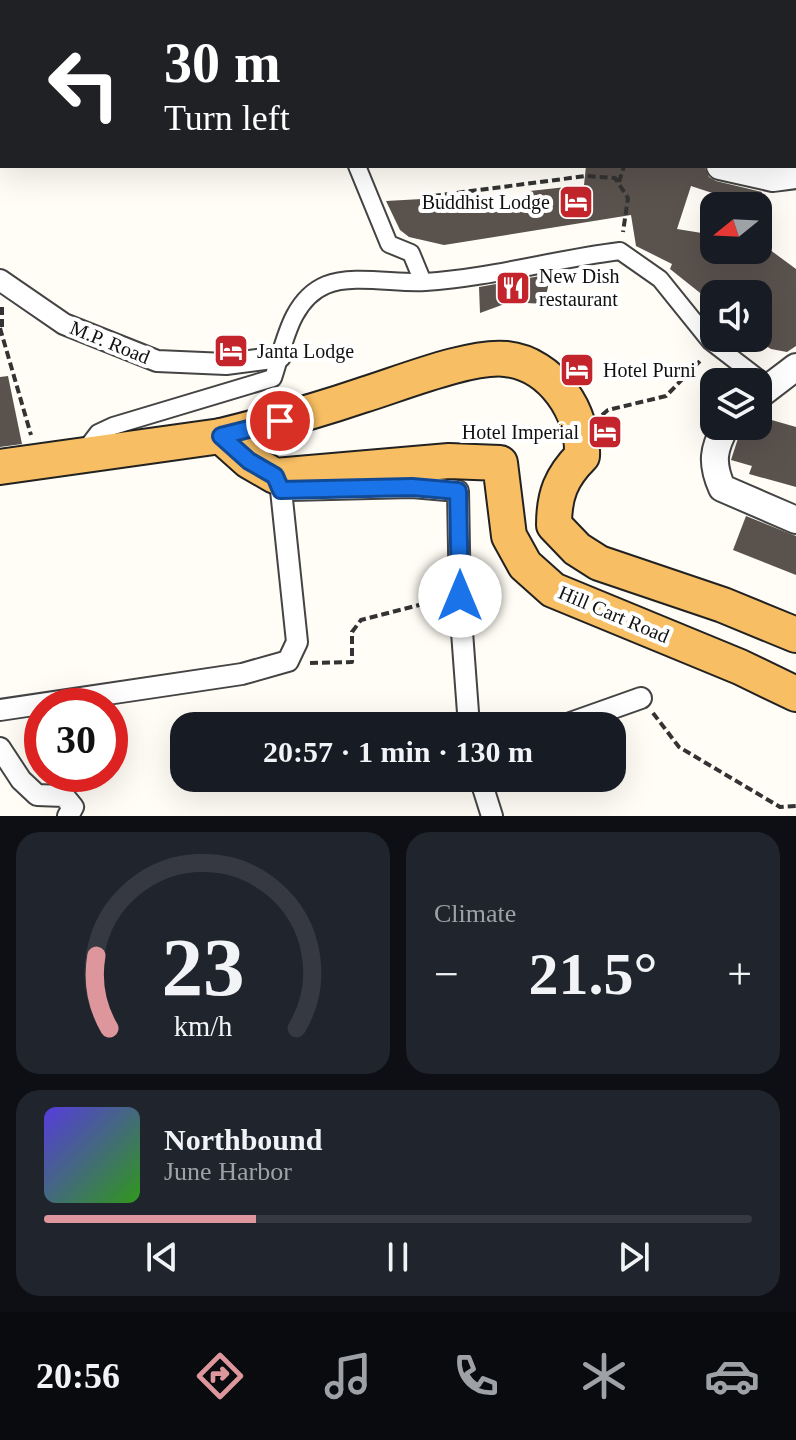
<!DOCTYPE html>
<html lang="en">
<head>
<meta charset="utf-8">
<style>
  body { margin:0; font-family:Georgia,serif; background:#20242c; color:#f1f3f6; height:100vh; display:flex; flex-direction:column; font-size:30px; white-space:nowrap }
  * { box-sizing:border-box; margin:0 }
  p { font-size:26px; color:#9ea1a6 }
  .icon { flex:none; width:44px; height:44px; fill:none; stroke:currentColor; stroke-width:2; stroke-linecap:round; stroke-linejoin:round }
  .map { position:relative; height:816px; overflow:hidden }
  .details { display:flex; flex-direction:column; gap:16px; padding:16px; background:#0d0f14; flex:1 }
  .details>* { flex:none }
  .banner { position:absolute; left:0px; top:0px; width:796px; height:168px; box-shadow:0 8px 32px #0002; background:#202124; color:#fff; overflow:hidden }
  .needle { width:52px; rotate:252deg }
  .fabs { position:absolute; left:700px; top:192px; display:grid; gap:16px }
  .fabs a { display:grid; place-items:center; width:72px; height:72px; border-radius:16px; background:#171b24; box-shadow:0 8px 32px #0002; font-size:40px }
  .speed { position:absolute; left:24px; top:688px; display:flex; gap:16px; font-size:40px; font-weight:700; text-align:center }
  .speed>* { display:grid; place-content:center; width:104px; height:104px; border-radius:50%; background:#171b24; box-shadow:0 8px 32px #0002; line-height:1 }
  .speed .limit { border:12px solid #d22; background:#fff; color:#111 }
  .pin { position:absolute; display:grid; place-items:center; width:68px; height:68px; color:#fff; margin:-34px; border:4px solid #fff; border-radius:50%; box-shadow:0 2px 8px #0007 }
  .me { position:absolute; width:88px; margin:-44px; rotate:0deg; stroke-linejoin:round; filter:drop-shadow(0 0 6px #0008) }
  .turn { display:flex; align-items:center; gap:28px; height:168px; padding:0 32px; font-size:36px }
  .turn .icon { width:104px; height:104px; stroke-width:2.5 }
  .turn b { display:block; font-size:56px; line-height:68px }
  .big { font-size:60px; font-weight:700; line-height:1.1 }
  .details .tile { flex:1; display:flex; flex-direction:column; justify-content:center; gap:12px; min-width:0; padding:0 28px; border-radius:24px; background:#20242c }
  .details .dial { align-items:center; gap:0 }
  .dial svg { height:208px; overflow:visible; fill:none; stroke:#363941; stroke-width:7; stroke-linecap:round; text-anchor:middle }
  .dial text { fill:#f1f3f6; stroke:none }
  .song { display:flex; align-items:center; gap:24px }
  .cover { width:96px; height:96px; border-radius:12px; background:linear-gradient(135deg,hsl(250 70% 55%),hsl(110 70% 35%)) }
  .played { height:8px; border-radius:4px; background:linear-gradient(90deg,#dd969b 30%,#363941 30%) }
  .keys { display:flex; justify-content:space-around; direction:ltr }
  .heat { display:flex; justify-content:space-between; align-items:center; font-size:44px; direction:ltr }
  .details .tiles { flex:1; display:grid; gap:16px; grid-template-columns:1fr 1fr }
  .tile:last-child { grid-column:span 2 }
  .trip { position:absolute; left:170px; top:712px; width:456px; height:80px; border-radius:24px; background:#171b24; box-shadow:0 8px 32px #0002; font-weight:700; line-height:80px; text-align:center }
  .tab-bar { display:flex; height:128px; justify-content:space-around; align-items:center; background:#090b0e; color:#9ea1a6 }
  .tab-bar .icon { width:56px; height:56px }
  .tab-bar .current { color:#dd969b }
  .tab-bar b { font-size:36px; color:#f1f3f6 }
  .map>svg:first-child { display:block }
</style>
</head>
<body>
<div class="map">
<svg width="796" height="816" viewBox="0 0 796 816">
  <rect width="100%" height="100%" fill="#fffdf5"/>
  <!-- building -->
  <g fill="#5a524d">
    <path d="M586 166H704L709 177 716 181 762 192 758 206H752L691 186 677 229 714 235V250H758V241L796 269V346L787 352 771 349 758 341V294H714V304L670 269 672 264 636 246 631 215 444 245 409 237 400 230 386 201 476 196 472 212 532 205 530 191 584 185Z"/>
    <path d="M551 274 544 304 510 302 480 313 479 287Z"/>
    <path d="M8 376 22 444 0 447V377Z"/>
    <path d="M758 416 796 427V487L749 474 752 466 731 460 742 426H758Z"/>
    <path d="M746 516 796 536V575L733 550Z"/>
  </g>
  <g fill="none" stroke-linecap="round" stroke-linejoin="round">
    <!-- pedestrian casing -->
    <g stroke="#444" stroke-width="20">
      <g id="pedestrian">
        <path d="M357 166 389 244 411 253 423 282"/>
        <path d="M82 454 98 433 113 426 273 378C284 346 290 300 326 285 353 274 396 284 425 282 490 278 555 259 620 251L660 279 710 341 770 387"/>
      </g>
    </g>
    <!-- minor casing -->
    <g stroke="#444" stroke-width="24">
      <g id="minor">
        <path d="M66 0 98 2"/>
        <path d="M0 2 32 0"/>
        <path d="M0 280 64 324 157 361 226 364 280 357"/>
        <path d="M290 490 412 487 458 491 460 605 469 726"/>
        <path d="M0 710 242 674 288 661 297 642 281 490"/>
        <path d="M562 726 641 698"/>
        <path d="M0 748 21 780 37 795 64 796 73 807 68 816"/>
        <path d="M480 778 492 816"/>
      </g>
    </g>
    <!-- tertiary casing -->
    <g stroke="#444" stroke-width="30">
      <g id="tertiary">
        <path d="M720 166 773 178 796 175"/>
        <path d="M758 396 796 367"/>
        <path d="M726 426C713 449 711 463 722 488L796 520"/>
      </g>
    </g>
    <!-- secondary casing -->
    <g stroke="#333" stroke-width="34">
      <g id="secondary">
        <path d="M255 2 264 0"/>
        <path d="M0 42 2 41"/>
      </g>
    </g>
    <!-- trunk casing -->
    <g stroke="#222" stroke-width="38">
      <g id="trunk">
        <path d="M221 436C269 424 316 411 363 395 399 384 470 355 506 359 552 364 584 412 582 456 561 477 554 495 554 525L577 549 599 563 723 605 796 635"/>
        <path d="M0 467 221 436 249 461 275 476 449 461 500 463 509 536 525 565 553 590 740 667 796 694"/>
      </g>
    </g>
    <!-- path -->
    <g stroke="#333" stroke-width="4" stroke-dasharray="8 4" stroke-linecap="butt">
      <path d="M363 2V0"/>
      <path d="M794 15H796"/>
      <path d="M794 58H796"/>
      <path d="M0 91H2"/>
      <path d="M794 98H796"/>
      <path d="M0 106 2 107"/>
      <path d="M0 120H2"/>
      <path d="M619 182 624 166"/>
      <path d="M433 196 586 176 615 178 628 198 623 232"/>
      <path d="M2 307V328"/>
      <path d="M0 328 31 435"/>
      <path d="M602 415 608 410 666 396 702 359"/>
      <path d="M310 663 352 662V632L361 620 442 599"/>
      <path d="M653 713 679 747 780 807 796 806"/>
    </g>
    <!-- pedestrian -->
    <use href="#pedestrian" stroke="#fff" stroke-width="16"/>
    <!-- minor -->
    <use href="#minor" stroke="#fff" stroke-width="20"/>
    <!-- tertiary -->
    <use href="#tertiary" stroke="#fff" stroke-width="26"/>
    <!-- secondary -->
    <use href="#secondary" stroke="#fff7b0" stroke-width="30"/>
    <!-- trunk -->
    <use href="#trunk" stroke="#f7be63" stroke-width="34"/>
  </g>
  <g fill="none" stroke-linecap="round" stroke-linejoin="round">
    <!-- route casing -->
    <g stroke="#114b97" stroke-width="20">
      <path id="route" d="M280 421 221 436 249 461 275 476 281 490 412 487 458 491 460 596"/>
    </g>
    <!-- route -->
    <use href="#route" stroke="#1a73e8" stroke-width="14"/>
  </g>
  <!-- icons -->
  <defs>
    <g id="hotel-square" transform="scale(1.8)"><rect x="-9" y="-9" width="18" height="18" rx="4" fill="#c4252c" stroke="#fff"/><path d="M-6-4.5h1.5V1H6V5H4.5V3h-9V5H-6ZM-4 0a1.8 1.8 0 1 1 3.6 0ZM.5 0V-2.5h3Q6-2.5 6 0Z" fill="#fff"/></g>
    <g id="restaurant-square" transform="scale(1.8)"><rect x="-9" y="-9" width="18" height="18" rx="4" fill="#c4252c" stroke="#fff"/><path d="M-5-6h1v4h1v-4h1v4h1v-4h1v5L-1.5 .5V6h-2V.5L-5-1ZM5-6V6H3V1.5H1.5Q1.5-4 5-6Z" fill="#fff"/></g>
  </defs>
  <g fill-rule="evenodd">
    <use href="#hotel-square" x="576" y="202"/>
    <use href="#restaurant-square" x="513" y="288"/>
    <use href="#hotel-square" x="231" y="351"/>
    <use href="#hotel-square" x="577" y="370"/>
    <use href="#hotel-square" x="605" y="432"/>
  </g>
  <g text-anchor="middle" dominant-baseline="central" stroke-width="8" stroke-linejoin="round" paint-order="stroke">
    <!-- poi labels -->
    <g font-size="20" fill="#111" stroke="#fff" text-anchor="start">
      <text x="550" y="202" text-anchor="end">Buddhist Lodge</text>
      <text x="539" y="276">New Dish<tspan x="539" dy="23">restaurant</tspan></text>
      <text x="257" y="351">Janta Lodge</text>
      <text x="603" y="370">Hotel Purni</text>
      <text x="579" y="432" text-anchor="end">Hotel Imperial</text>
    </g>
    <!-- street labels -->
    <g font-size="20" fill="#111" stroke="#fff">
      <text transform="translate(110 342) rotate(22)">M.P. Road</text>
      <text transform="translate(614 614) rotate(23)">Hill Cart Road</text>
    </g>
  </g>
</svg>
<div class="fabs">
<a><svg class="needle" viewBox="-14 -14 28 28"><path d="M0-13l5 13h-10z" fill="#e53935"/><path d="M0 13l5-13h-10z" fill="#9ea1a6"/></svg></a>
<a><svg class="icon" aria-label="sound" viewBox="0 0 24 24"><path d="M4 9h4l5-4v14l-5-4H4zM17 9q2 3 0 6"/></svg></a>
<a><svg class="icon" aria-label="layers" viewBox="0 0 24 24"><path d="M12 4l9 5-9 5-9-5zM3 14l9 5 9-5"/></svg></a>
</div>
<div class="speed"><div class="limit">30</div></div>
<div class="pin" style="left:280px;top:421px;background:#d93025"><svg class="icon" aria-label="arrive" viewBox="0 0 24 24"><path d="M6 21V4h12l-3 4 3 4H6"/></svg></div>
<svg class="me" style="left:460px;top:596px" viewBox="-20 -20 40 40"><circle r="19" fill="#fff"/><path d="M0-13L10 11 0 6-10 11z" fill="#1a73e8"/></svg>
<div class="trip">20:57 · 1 min · 130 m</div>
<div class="banner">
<div class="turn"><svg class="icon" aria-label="left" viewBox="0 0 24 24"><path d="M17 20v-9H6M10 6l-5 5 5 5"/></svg><div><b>30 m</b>Turn left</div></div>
</div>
</div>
<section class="details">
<div class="tiles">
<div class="tile dial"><svg viewBox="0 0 100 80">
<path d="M14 69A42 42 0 1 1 86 69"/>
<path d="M14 69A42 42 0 0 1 9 41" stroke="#dd969b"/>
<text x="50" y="56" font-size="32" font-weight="700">23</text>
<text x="50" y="72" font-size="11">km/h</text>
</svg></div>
<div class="tile"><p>Climate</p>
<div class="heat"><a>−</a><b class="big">21.5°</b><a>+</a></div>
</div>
<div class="tile">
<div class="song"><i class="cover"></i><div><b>Northbound</b><p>June Harbor</p></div></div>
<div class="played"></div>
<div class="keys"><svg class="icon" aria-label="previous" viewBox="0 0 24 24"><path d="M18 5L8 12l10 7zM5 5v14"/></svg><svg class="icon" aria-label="pause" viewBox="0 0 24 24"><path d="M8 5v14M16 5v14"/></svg><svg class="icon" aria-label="next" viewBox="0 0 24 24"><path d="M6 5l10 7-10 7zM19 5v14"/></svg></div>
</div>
</div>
</section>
<nav class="tab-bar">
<b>20:56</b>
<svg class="icon current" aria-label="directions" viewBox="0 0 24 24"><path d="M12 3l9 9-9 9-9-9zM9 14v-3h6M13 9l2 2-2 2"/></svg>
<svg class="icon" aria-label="music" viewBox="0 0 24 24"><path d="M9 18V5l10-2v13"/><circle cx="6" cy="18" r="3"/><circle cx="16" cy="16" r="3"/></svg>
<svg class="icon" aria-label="phone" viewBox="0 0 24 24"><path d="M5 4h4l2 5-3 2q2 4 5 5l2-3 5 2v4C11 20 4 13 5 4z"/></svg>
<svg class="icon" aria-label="climate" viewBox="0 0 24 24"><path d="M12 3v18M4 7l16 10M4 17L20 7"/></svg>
<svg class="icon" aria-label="car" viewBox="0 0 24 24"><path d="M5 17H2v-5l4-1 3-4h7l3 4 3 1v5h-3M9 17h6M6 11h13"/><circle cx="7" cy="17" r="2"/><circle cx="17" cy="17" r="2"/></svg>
</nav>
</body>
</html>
